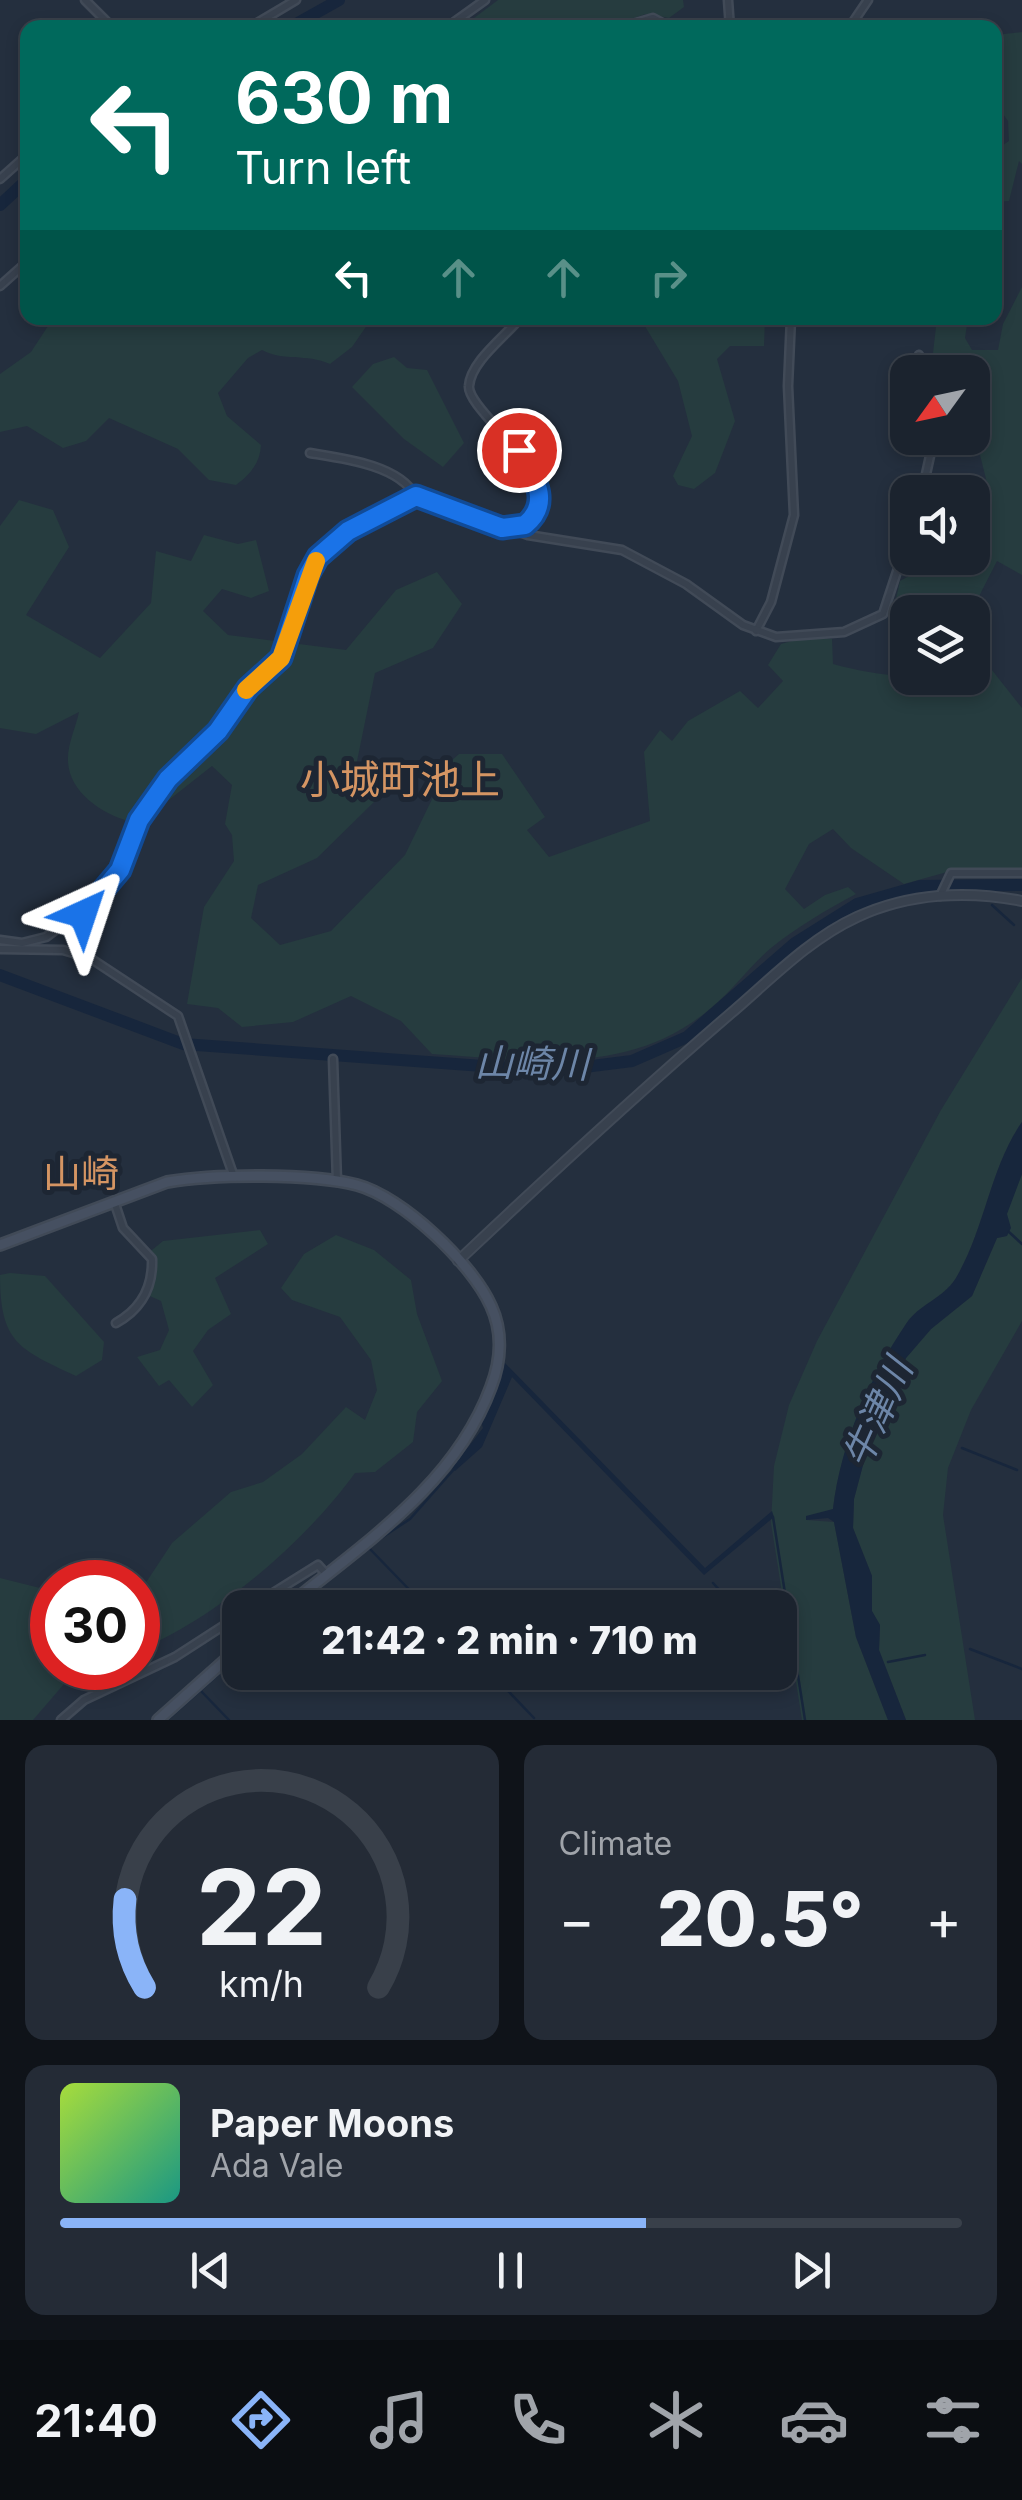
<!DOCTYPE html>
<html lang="en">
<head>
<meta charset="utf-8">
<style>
  body { margin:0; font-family:Inter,"Noto Sans JP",sans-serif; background:#242b36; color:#f1f3f6; height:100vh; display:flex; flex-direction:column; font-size:38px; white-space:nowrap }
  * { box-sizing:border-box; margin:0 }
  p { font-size:32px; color:#a0a4aa }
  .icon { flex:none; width:55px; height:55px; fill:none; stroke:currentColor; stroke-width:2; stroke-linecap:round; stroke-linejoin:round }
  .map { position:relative; height:1720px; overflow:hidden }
  .side { display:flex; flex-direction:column; gap:25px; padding:25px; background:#0f1319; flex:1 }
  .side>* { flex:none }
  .hud { position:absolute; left:20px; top:20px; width:982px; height:305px; border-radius:20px; box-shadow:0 5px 15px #0003,0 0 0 2px #39404a; background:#00695c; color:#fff; overflow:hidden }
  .needle { width:65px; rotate:237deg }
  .fabs { position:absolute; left:890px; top:355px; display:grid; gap:20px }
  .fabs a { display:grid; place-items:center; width:100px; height:100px; border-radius:20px; background:#1b232e; box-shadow:0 5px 15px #0003,0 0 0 2px #39404a; font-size:50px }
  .speed { position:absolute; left:30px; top:1560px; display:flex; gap:20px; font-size:50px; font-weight:700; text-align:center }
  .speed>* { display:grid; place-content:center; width:130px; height:130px; border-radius:50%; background:#1b232e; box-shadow:0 5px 15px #0003,0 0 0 2px #39404a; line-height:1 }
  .speed .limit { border:15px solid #d22; background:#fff; color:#111 }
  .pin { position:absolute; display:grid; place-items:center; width:85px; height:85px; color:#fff; margin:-42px; border:5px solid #fff; border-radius:50%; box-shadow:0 2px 10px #0007 }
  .me { position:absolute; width:110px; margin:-55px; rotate:42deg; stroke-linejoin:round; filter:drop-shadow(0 0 8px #0008) }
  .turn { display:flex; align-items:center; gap:35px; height:210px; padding:0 50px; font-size:45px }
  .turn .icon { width:130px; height:130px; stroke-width:2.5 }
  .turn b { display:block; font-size:70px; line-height:85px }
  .lanes { display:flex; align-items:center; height:95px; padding:0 50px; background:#0003; justify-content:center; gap:50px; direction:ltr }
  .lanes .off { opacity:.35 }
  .big { font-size:75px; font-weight:800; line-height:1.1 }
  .side .widget { flex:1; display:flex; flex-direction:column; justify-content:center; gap:15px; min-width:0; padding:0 35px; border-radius:20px; background:#242b36 }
  .side .dial { align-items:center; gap:0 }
  .dial svg { height:260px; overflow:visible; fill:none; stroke:#39404a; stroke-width:7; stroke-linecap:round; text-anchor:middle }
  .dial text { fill:#f1f3f6; stroke:none }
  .song { display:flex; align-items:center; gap:30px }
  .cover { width:120px; height:120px; border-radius:15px; background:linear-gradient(135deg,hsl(80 70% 55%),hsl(170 70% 35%)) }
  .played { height:10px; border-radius:5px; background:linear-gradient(90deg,#8ab4f8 65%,#39404a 65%) }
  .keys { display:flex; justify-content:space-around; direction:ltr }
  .heat { display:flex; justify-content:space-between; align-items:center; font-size:55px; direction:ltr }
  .side .tiles { flex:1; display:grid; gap:25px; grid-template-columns:1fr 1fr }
  .widget:last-child { grid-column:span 2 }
  .trip { position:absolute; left:222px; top:1590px; width:575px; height:100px; border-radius:20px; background:#1b232e; box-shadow:0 5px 15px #0003,0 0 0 2px #39404a; font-weight:800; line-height:100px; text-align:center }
  .tabs { display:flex; height:160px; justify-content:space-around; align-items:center; background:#0b0e12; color:#a0a4aa }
  .tabs .icon { width:70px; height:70px }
  .tabs .selected { color:#8ab4f8 }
  .tabs b { font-size:45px; color:#f1f3f6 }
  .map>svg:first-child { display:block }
</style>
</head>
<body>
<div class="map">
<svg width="1022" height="1720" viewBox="0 0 1022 1720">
  <rect width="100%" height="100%" fill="#242f3e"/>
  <!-- green -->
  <g fill="#263c3f">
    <path d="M498 0H683L684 7 669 18 646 14 608 27H462Z"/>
    <path d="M1022 32V164L1019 161 1009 201 995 202V150L1009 141 1008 121 995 103V35Z"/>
    <path d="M1022 287V575L997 561 971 612H908L907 652 891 621 900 581 922 569 927 558H972L973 525 990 530 986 479 973 427 972 372H954L933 353 937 318H968L965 338 972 350H998L1003 324Z"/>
    <path d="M60 318H372L352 347 330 364C306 353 284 362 262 350L248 358 218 393 227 416 261 445C260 463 250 475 236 485L209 480 178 449 109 418 86 441 63 448 27 426 0 432V374L31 352 48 326Z"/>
    <path d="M640 318H765L764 346H730L717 359 735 421 715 473 694 489 678 485 673 476 692 436 678 381Z"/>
    <path d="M394 357 407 368 427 370 464 443 443 467 404 439 352 387 373 364Z"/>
    <path d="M19 500 53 510 69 547 26 615 100 658 151 603 156 551 191 561 204 535 238 544 256 540 269 591 251 598 222 589 203 611 228 635 346 650 396 590 437 572 462 604 433 648 375 673 354 776 374 802 317 858 258 885 251 918 280 945 331 931 405 855 450 762 459 754H502L545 817 527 830 549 857 650 821 644 752 660 730 672 741 688 721 740 691 758 708 783 681 768 665 781 644 803 638 832 639 833 664C883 678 923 678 972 678L973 618 984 660 1022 708V868L997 873 947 872 904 884 851 848 833 829 809 844 785 889 804 909 825 895 848 887 856 894C826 910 797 927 771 948 750 966 733 990 711 1008 631 1077 529 1060 432 1054L401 1021 351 996 293 1022 242 1027 218 1008 187 1004 204 907 234 861 232 835 225 824 232 785 212 766 165 803 128 821C101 813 69 792 68 761 67 745 76 727 79 712L36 734 0 728V526Z"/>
    <path d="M1022 978V1122C990 1168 985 1229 956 1278 943 1299 919 1304 906 1324 869 1379 841 1444 833 1509L807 1520 834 1522 856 1637 888 1720H802L771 1523 774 1466 789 1405 817 1341 941 1110Z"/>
    <path d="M1022 1174V1321L971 1410 948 1468 943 1515 975 1720H906L879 1650 880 1625 872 1612V1576L853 1528 854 1499 873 1427 906 1358 931 1329 972 1296 997 1238 1006 1236 1010 1228 1006 1214Z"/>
    <path d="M260 1230 268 1244 215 1278 231 1314 208 1330 193 1351 213 1385 192 1407 169 1380 159 1386 137 1357 160 1350 169 1330 161 1301 143 1293 149 1272 146 1255 163 1241Z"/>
    <path d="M336 1235 374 1250 411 1280 417 1314 442 1381 417 1412 413 1442 375 1472 355 1473C306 1541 216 1619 138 1650V1587L147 1581 172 1543 231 1492 263 1482 302 1454 346 1407 365 1420 377 1390 371 1360 340 1317 292 1300 281 1288 304 1254Z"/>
    <path d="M10 1273 45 1276 104 1342 102 1360 76 1376C19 1349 0 1343 0 1275Z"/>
    <path d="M0 1578 52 1591V1668H94L70 1677 33 1720H0Z"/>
  </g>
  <!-- water -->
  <g fill="#17263c">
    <path d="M1022 1122V1174L1007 1214 1011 1228 1007 1236 997 1238 972 1296 931 1329 906 1358 873 1427 854 1499 853 1528 872 1576V1611L880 1625 879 1650 906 1720H888L856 1637 834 1522 828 1518 806 1520V1516L833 1509C841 1443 869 1379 906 1324 919 1304 943 1299 956 1278 985 1229 990 1168 1022 1122Z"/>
    <path d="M505 1363 705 1568 772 1511 774 1517 704 1575 512 1377 482 1447 455 1471 452 1468 483 1428 481 1421Z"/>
  </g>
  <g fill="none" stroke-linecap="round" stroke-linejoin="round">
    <!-- stream -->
    <g stroke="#17263c" stroke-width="2.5">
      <path d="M992 905 1014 925"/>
      <path d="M1009 1232 1022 1244"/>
      <path d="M962 1448 1017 1470"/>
      <path d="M773 1517 805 1720"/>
      <path d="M366 1548 410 1519 456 1467"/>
      <path d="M369 1548 427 1608"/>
      <path d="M713 1583 736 1608"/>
      <path d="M294 1608 345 1566"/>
      <path d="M970 1649 1022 1669"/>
      <path d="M780 1652 796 1669"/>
      <path d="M888 1662 925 1655"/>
      <path d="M490 1672 534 1718"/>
      <path d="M201 1691 229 1720"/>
      <path d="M167 1720 240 1655"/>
    </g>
    <!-- river -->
    <g stroke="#17263c" stroke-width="12">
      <path d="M289 28 339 0"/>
      <path d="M0 205 28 179"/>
      <path d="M0 975 183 1044 552 1071 632 1061 687 1037 795 943 857 904 920 886 1022 885"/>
    </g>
    <!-- minor casing -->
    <g stroke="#414a57" stroke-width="11">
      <g id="minor">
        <path d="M85 0 113 28"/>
        <path d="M728 0 730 28"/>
        <path d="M249 28 296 0"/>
        <path d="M446 28 485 0"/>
        <path d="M619 28 653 18 672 28"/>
        <path d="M849 28 868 0"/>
        <path d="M0 179 28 154"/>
        <path d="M0 286 28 261"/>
        <path d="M919 355 921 372"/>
        <path d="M310 453C341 458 400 465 415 496"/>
        <path d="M922 492 934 438"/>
        <path d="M514 529C599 501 466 414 469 386 471 361 505 337 520 318"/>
        <path d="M756 631 771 602 794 515 788 386 791 318"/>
        <path d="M940 896 951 873H1022"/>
        <path d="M0 940 22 943 46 937 100 897 120 870 139 820 168 779 218 731 248 688 281 658 308 575 318 557 347 531 405 499 422 497 528 535 622 550 686 584 743 625 776 637 844 632 883 614 908 538"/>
        <path d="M0 949 63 950 90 958 178 1016 234 1177"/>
        <path d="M333 1059 337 1182"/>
        <path d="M114 1201 123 1228 152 1259C153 1288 141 1309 116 1323"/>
        <path d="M249 1608 318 1565 326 1574"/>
        <path d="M61 1720 84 1700 175 1657 240 1615"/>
      </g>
    </g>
    <!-- tertiary casing -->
    <g stroke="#414a57" stroke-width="12">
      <path id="tertiary" d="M458 1261C547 1177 637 1094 730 1014 770 980 809 939 857 917 909 893 967 890 1022 901"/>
    </g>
    <!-- secondary casing -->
    <g stroke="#414a57" stroke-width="14">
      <g id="secondary">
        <path d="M0 1245 167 1182C214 1174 311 1173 357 1185 402 1197 472 1263 491 1306 503 1332 501 1361 491 1387 455 1485 363 1544 285 1608"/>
        <path d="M158 1720 240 1647"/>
      </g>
    </g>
    <!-- minor -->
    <use href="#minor" stroke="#38414e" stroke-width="6"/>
    <!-- tertiary -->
    <use href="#tertiary" stroke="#38414e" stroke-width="8"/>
    <!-- secondary -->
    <use href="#secondary" stroke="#465061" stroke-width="9"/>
  </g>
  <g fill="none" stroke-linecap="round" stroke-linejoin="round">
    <!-- route casing -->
    <g stroke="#114b97" stroke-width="25">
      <path id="route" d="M83 914 120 870 139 820 168 779 218 731 248 688 281 658 308 575 318 557 348 531 416 496 502 528 525 525C553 502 533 476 519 450"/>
    </g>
    <!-- route -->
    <use href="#route" stroke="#1a73e8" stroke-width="18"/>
    <!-- slow -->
    <path stroke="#f59e0b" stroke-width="18" d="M246 690 281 658 316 561"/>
  </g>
  <g text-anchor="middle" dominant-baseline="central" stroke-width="10" stroke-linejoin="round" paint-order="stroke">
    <!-- water labels -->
    <g font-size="38" font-style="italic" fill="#6d86a8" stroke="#1d2633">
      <text transform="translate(532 1063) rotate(1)">山崎川</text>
      <text transform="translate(877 1413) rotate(-66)">牛津川</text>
    </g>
    <!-- neighbourhood labels -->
    <g font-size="38" fill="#d59563" stroke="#1d2633">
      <text x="81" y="1173">山崎</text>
    </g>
    <!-- quarter labels -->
    <g font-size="40" fill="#d59563" stroke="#1d2633">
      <text x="400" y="779">小城町池上</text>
    </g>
  </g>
</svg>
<div class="fabs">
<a><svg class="needle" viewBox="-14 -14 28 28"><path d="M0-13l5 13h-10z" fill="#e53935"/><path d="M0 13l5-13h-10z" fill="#a0a4aa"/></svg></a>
<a><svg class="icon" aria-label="sound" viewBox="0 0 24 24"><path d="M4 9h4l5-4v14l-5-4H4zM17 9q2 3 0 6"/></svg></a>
<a><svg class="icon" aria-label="layers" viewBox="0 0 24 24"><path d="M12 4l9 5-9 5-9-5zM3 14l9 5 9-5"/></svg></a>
</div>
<div class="speed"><div class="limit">30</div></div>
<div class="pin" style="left:519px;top:450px;background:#d93025"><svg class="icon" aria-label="arrive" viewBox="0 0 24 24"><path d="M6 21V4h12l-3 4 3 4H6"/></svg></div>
<svg class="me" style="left:83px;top:914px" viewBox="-20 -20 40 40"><path d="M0-17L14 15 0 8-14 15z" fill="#1a73e8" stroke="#fff" stroke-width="4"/></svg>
<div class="trip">21:42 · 2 min · 710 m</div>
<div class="hud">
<div class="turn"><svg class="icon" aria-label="left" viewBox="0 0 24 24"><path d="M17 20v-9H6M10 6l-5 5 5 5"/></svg><div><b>630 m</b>Turn left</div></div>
<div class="lanes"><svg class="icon" aria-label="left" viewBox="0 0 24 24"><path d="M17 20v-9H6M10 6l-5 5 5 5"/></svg><svg class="icon off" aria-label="ahead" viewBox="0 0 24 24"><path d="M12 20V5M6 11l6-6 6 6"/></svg><svg class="icon off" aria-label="ahead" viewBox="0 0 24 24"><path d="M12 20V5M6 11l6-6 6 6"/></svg><svg class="icon off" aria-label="right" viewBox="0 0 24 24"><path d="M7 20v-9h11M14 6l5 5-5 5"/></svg></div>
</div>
</div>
<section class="side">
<div class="tiles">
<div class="widget dial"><svg viewBox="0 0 100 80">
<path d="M14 69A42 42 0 1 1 86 69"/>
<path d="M14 69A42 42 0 0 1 8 42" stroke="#8ab4f8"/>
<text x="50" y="56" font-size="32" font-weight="700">22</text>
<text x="50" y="72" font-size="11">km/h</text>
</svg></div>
<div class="widget"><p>Climate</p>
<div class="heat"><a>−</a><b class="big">20.5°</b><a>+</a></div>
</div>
<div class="widget">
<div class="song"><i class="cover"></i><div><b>Paper Moons</b><p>Ada Vale</p></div></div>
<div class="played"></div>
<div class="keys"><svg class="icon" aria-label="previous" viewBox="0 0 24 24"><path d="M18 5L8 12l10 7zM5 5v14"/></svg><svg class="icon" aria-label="pause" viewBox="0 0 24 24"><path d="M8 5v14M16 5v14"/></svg><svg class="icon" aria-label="next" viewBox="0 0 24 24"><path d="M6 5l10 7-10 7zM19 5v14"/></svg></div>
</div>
</div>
</section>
<nav class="tabs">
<b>21:40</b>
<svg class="icon selected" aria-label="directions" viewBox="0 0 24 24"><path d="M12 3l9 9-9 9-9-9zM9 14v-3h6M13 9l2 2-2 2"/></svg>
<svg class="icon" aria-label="music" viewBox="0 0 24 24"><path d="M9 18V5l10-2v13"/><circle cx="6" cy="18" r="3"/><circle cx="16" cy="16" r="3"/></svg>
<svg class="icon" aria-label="phone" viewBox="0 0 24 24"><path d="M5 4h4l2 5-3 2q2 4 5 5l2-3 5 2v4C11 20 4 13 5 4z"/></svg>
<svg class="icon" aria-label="climate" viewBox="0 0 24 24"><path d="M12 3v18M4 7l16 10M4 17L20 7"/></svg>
<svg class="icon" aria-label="car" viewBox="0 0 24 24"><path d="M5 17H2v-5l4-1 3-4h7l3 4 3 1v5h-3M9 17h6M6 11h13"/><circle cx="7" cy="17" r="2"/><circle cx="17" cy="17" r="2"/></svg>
<svg class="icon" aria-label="filters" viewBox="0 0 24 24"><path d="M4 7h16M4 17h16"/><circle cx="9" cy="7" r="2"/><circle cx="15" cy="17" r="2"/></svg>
</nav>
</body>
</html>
